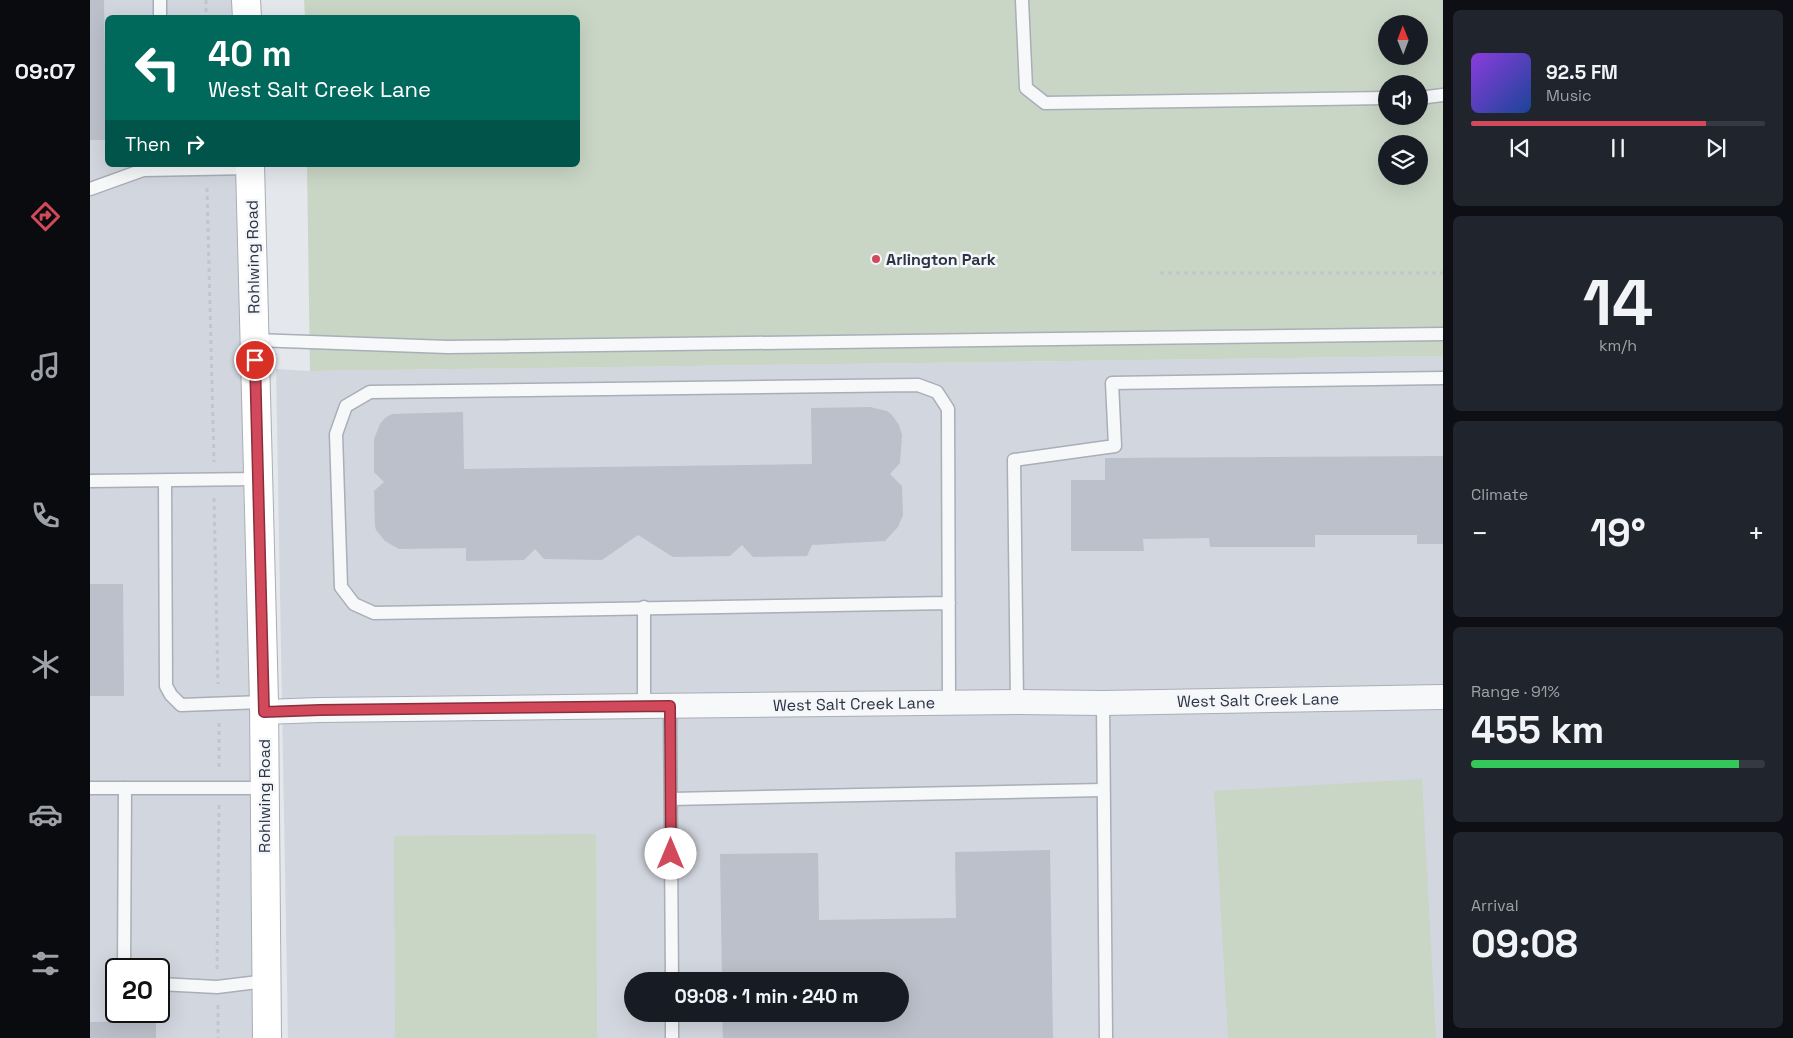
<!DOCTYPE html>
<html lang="en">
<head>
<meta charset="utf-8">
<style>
  body { margin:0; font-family:"Space Grotesk",sans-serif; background:#20242c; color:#f1f3f6; height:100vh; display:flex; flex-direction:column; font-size:19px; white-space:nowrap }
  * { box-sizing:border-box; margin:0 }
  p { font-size:16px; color:#9ea1a6 }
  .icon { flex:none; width:28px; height:28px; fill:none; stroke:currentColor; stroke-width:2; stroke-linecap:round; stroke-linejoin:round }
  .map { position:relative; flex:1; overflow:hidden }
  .panel { display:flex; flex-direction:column; gap:10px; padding:10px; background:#0d0f14; width:350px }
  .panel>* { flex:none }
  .top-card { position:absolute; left:15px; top:15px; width:475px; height:152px; border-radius:8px; box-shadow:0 5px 20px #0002; background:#00695c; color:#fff; overflow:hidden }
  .needle { width:32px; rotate:359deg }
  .tools { position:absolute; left:1288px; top:15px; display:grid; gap:10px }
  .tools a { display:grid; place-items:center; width:50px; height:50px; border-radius:50%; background:#171b24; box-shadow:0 5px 20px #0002; font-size:25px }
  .speed { position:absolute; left:15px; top:958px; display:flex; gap:10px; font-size:25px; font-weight:700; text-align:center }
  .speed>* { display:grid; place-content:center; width:65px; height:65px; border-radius:50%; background:#171b24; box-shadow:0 5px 20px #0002; line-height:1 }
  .speed .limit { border:2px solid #111; border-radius:8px; background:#fff; color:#111 }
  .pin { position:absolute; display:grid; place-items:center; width:42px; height:42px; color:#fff; margin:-21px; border:2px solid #fff; border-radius:50%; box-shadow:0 1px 5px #0007 }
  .me { position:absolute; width:55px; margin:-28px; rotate:0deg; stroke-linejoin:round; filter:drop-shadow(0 0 4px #0008) }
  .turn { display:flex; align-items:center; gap:18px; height:105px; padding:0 20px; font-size:22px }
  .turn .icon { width:65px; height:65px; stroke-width:2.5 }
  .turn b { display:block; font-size:35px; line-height:42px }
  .then { display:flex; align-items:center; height:48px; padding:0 20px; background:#0003; gap:10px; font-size:19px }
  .big { font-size:38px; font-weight:700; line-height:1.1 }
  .panel .widget { flex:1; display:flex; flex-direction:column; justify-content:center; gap:8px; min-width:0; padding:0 18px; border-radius:8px; background:#20242c }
  .panel .dial { align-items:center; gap:0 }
  .dial b { font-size:65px; line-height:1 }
  .song { display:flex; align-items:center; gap:15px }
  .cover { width:60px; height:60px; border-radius:8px; background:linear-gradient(135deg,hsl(270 70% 55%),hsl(220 70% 35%)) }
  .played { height:5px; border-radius:2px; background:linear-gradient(90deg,#d1495b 80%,#363941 80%) }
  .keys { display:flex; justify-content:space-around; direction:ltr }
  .heat { display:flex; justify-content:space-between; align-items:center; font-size:28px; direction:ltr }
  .charge { height:8px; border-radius:4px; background:linear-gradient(90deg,#34c759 91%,#363941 0) }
  .trip { position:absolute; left:534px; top:972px; width:285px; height:50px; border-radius:25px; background:#171b24; box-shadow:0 5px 20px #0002; font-weight:700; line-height:50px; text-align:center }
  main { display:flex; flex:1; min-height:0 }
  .tab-bar { display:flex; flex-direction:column; width:90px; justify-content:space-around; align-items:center; background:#090b0e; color:#9ea1a6 }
  .tab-bar .icon { width:35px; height:35px }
  .tab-bar .on { color:#d1495b }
  .tab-bar b { font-size:22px; color:#f1f3f6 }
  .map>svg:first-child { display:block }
</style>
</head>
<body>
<main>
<nav class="tab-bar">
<b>09:07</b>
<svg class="icon on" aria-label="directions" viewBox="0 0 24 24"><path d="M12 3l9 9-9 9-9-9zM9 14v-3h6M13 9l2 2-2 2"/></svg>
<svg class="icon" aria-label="music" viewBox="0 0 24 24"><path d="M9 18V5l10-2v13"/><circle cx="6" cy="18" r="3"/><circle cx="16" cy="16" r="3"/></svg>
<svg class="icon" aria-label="phone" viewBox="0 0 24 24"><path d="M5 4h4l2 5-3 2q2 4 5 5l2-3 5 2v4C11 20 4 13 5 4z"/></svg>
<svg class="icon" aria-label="climate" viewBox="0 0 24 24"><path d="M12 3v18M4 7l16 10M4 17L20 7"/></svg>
<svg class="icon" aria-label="car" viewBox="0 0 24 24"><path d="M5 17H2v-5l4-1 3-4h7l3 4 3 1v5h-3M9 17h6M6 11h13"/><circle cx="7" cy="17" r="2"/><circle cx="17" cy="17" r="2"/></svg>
<svg class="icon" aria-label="filters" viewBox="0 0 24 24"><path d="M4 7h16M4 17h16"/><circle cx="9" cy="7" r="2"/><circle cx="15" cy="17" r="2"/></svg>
</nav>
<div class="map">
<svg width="1353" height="1038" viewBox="0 0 1353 1038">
  <rect width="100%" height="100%" fill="#e4e7ec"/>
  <!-- built -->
  <g fill="#d2d6de" fill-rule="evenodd">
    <path d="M0 0H156L157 17 18 18V165H160L177 1038H0ZM26 969H69V1011H26Z"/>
    <path d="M1353 356V1038H198L186 369 220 371ZM542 981H810V1014H542Z"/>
  </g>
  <!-- green -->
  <g fill="#c9d6c5" fill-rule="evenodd">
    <path d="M214 0H1353V356L220 371 217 165H488V18L215 17ZM1296 24H1329V56H1296ZM1296 84H1329V116H1296ZM1296 144H1329V176H1296Z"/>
    <path d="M1332 779 1346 1038H1138L1124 791Z"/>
    <path d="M506 834 507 1038H305L304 836Z"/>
  </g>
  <!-- building -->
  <g fill="#bbc0ca">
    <path d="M0 0H14L16 140H0Z"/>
    <path d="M780 407 797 411 802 415 809 425 812 435 810 463 800 474 812 486 813 515 808 527 795 541 722 545 717 556 663 557 652 545 640 556 583 557 548 535 512 560 454 559 445 549 434 560 376 561V548L309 549 295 541 286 530 285 526 284 491 294 482 284 472V439L290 424 295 418 302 414 373 412 374 469 722 464 721 408Z"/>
    <path d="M1353 456V544H1327V535H1225V547H1120L1119 538 1053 539 1054 551H981V480H1015V458Z"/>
    <path d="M0 584H33L34 696H0Z"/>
    <path d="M960 850 963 1038H633L632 1014H810V981H632L630 854 728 853 729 920 866 918 865 852Z"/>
    <path d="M66 1021V1038H0V1022Z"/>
  </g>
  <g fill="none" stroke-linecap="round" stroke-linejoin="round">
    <!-- service casing -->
    <g stroke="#a9aeb7" stroke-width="15">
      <g id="service">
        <path d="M70 0V18"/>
        <path d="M932 0 936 88 955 103 1296 98"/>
        <path d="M1329 98 1353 95"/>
        <path d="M0 189 53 170 160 168"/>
        <path d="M165 340 358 347 1353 334"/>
        <path d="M0 481 168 479"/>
        <path d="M75 481 76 686 81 695 91 705 174 702"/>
        <path d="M859 603 284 613 264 604 251 587 246 434 256 406 280 392 828 385 847 392 858 409 859 703"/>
        <path d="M927 702 924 460 1025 446 1022 383 1353 378"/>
        <path d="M1013 703 1016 1038"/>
        <path d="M554 706V607"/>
        <path d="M580 706 582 981"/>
        <path d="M0 788H174"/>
        <path d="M581 799 1013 790"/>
        <path d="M34 969 35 788"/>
        <path d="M69 984 127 987 176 981"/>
        <path d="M582 1014V1038"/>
      </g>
    </g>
    <!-- minor casing -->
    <g stroke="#a9aeb7" stroke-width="26">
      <path id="minor" d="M174 712 230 710 554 706 927 702 1013 703 1353 697"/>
    </g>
    <!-- secondary casing -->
    <g stroke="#a9aeb7" stroke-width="30">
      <g id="secondary">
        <path d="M156 0 157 18"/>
        <path d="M160 165 174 702 177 1038"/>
      </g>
    </g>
    <!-- path -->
    <g stroke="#c2c5cb" stroke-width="3" stroke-dasharray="4 4" stroke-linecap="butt">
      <path d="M116 0V18"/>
      <path d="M117 188 124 462"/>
      <path d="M1070 273H1353"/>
      <path d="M124 498 128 684"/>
      <path d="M129 723V769"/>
      <path d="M127 969 129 805"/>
      <path d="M128 1005V1038"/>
    </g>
    <!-- service -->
    <use href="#service" stroke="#f7f8fa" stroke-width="12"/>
    <!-- minor -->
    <use href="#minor" stroke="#f7f8fa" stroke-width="24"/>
    <!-- secondary -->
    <use href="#secondary" stroke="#fff" stroke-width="28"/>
  </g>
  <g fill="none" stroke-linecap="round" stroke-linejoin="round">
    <!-- route casing -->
    <g stroke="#882f3b" stroke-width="12">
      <path id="route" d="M165 360 174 712 230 710 580 706 581 854"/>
    </g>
    <!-- route -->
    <use href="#route" stroke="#d1495b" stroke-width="9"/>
  </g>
  <!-- markers -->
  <circle fill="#d1495b" stroke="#f4f6f9" stroke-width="2" cx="786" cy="259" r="5"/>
  <g text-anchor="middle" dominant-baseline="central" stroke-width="5" stroke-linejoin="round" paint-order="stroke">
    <!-- street labels -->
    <g font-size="16" fill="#2b3445" stroke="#f4f6f9">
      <text transform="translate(163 257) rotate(-91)">Rohlwing Road</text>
      <text transform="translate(1168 700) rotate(-1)">West Salt Creek Lane</text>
      <text transform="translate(764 704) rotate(-1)">West Salt Creek Lane</text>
      <text transform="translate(174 796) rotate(-90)">Rohlwing Road</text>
    </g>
    <!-- poi labels -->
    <g font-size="16" font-weight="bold" fill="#2b3445" stroke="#f4f6f9" text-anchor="start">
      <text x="796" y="259">Arlington Park</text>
    </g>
  </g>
</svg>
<div class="tools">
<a><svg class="needle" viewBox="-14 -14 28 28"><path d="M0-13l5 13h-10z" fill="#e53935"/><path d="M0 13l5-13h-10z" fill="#9ea1a6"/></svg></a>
<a><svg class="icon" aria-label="sound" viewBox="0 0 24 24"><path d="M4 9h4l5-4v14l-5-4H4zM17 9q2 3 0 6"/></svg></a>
<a><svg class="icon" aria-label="layers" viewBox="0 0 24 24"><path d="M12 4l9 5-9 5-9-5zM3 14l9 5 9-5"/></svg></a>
</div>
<div class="speed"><div class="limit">20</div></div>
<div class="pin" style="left:165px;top:360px;background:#d93025"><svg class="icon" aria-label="arrive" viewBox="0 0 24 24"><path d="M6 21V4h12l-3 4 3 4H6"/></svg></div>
<svg class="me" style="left:581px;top:854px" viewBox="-20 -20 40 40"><circle r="19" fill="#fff"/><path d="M0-13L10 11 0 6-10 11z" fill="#d1495b"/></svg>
<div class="trip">09:08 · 1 min · 240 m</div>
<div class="top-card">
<div class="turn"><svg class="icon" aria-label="left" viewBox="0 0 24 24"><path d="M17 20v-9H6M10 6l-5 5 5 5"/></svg><div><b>40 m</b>West Salt Creek Lane</div></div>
<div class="then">Then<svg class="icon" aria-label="right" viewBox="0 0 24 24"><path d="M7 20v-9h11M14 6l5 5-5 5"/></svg></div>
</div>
</div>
<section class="panel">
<div class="widget">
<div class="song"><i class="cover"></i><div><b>92.5 FM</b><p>Music</p></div></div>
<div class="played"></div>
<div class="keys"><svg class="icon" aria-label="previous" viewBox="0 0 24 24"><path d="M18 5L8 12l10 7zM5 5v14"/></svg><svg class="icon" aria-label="pause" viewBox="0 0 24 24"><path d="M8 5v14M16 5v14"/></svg><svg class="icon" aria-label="next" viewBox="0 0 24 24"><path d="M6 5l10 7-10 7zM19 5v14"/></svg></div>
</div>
<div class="widget dial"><b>14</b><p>km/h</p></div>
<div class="widget"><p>Climate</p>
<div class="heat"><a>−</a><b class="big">19°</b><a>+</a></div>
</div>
<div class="widget"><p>Range · 91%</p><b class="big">455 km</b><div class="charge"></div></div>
<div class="widget"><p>Arrival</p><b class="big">09:08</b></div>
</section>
</main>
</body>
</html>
